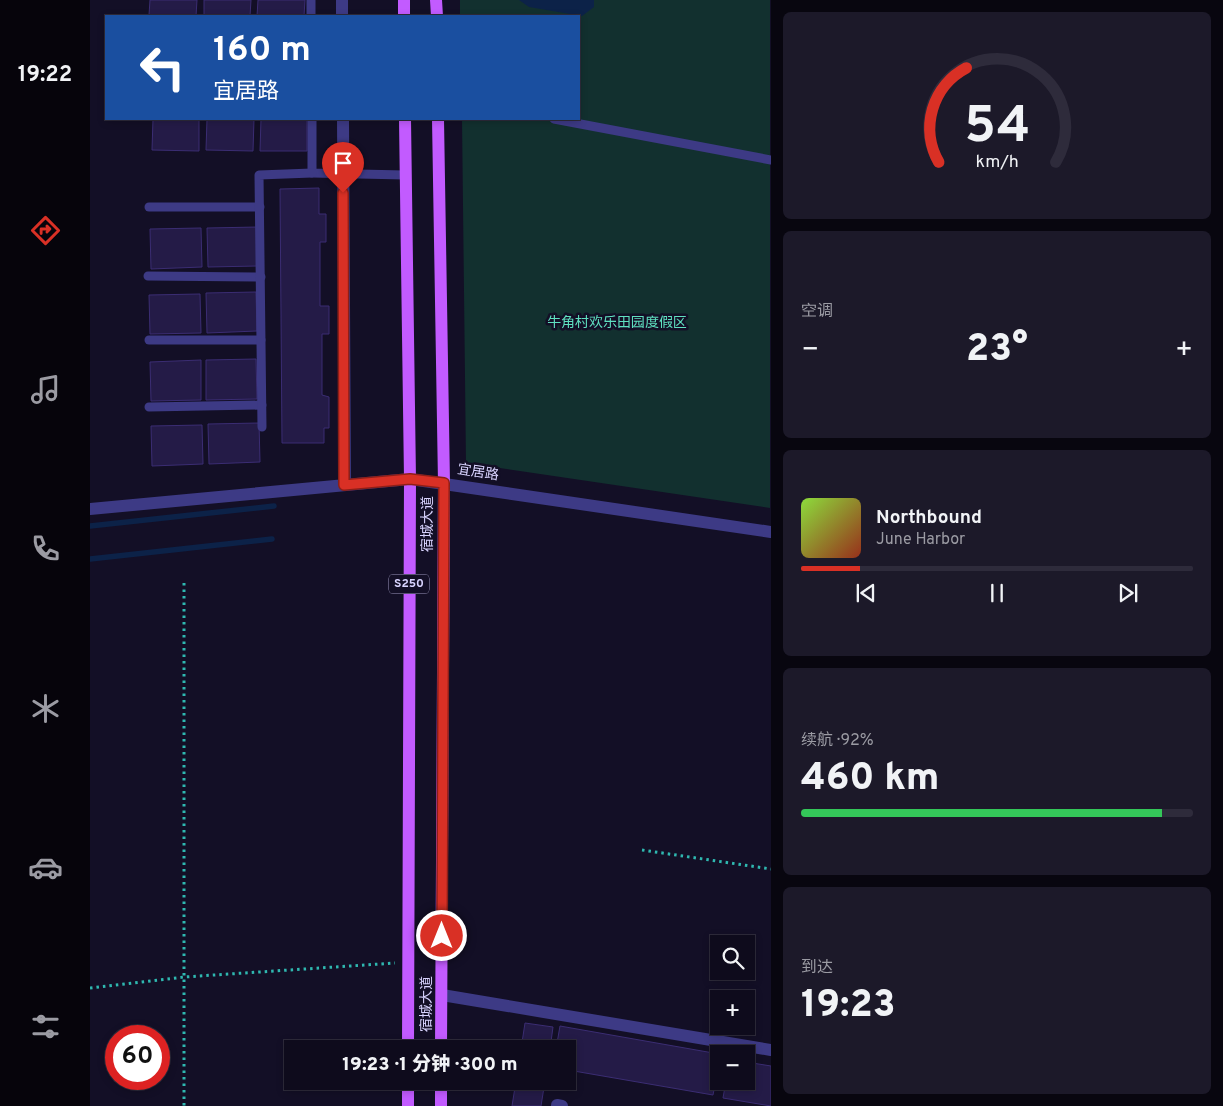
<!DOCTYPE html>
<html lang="zh">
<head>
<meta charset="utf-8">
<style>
  body { margin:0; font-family:Overpass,"Noto Sans SC",sans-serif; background:#1c1929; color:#f1f3f6; height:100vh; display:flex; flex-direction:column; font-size:19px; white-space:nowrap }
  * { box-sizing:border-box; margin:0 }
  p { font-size:16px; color:#9b9ba3 }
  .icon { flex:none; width:28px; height:28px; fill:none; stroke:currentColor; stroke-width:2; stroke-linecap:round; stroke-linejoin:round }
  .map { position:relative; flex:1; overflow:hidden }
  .side { display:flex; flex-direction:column; gap:12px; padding:12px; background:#08060f; width:452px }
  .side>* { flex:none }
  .guide { position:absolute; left:15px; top:15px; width:475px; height:105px; border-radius:0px; box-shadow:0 2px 8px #0003,0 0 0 1px #2e2b3b; background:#1a4fa0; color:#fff; overflow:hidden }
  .fabs { position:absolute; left:620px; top:935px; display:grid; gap:10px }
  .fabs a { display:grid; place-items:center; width:45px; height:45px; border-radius:0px; background:#0e0b1c; box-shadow:0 2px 8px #0003,0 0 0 1px #2e2b3b; font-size:25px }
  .speed { position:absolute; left:15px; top:1025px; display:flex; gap:10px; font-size:25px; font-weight:700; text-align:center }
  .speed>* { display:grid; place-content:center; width:65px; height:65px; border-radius:50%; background:#0e0b1c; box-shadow:0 2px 8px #0003,0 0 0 1px #2e2b3b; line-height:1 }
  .speed .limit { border:8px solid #d22; background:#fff; color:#111 }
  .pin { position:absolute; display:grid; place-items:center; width:42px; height:42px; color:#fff; margin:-51px -21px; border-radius:50% 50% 50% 0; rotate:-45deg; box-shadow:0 0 5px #0007 }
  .pin .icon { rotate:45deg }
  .me { position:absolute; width:55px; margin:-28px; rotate:0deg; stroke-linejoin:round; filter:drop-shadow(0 0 4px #0008) }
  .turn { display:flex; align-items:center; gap:18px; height:105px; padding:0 25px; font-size:22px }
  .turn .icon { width:65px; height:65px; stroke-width:2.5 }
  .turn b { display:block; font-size:35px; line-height:42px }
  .big { font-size:38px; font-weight:800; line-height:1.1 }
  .side .tile { flex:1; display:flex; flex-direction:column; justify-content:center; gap:8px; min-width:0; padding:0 18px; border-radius:8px; background:#1c1929 }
  .side .dial { align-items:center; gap:0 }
  .dial svg { height:130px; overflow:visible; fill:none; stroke:#2e2b3b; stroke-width:7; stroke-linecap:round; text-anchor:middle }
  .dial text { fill:#f1f3f6; stroke:none }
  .song { display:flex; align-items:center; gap:15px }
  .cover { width:60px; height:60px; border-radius:8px; background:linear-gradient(135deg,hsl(90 70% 55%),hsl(10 70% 35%)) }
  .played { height:5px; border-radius:2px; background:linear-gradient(90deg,#d93025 15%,#2e2b3b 15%) }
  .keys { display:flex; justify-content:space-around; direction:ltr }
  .heat { display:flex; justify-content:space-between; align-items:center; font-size:28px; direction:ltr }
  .charge { height:8px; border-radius:4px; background:linear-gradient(90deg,#34c759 92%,#2e2b3b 0) }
  .trip { position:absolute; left:194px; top:1040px; width:292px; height:50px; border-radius:0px; background:#0e0b1c; box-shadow:0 2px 8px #0003,0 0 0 1px #2e2b3b; font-weight:800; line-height:50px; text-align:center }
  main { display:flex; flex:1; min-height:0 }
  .menu { display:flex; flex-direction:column; width:90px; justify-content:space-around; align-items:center; background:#06040b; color:#9b9ba3 }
  .menu .icon { width:35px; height:35px }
  .menu .selected { color:#d93025 }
  .menu b { font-size:22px; color:#f1f3f6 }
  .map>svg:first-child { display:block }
</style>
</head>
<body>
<main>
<nav class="menu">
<b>19:22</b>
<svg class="icon selected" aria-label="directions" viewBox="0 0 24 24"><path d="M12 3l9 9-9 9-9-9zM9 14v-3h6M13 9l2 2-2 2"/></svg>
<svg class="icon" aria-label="music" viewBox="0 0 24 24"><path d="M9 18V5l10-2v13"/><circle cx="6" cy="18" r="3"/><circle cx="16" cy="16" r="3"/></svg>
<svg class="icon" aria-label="phone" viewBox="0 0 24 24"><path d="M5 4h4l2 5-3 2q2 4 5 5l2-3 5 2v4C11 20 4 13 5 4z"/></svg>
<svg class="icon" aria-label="climate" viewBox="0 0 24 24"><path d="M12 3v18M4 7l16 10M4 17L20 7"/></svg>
<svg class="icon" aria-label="car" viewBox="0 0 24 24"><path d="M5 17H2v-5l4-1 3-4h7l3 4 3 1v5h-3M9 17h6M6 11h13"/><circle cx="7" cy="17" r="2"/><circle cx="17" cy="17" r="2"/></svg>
<svg class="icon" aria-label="filters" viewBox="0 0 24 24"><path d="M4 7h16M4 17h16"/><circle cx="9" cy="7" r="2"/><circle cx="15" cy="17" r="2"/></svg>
</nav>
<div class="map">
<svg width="681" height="1106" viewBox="0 0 681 1106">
  <rect width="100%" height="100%" fill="#130f26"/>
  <!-- green -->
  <path fill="#12302f" d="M370 0H680V508L376 463 372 119H489V16H370Z"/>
  <!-- water -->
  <path fill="#0c2248" d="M429 0H504V7L492 16 439 7Z"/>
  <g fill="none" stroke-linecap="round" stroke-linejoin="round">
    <!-- stream -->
    <g stroke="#0c2248" stroke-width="5.5">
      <path d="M0 526 184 506"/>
      <path d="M0 559 182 539"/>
    </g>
  </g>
  <!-- building -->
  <g fill="#241b47" stroke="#3b2d73">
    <path d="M60 0H107L106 16 59 15Z"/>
    <path d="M114 0H161L160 16H114Z"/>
    <path d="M168 0H215L214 16H167Z"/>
    <path d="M63 119H109V151L62 150Z"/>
    <path d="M117 119H164L163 151 116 150Z"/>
    <path d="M171 119 217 120V151H170Z"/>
    <path d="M229 188V214H236V242H230V306H239V334H232V395L239 397V428H234V443H192L190 189Z"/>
    <path d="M168 227V266L118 267 117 228Z"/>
    <path d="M111 228 112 267 61 269 60 229Z"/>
    <path d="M166 292 167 331 117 333 116 293Z"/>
    <path d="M110 294 111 333 60 334 59 295Z"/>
    <path d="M166 359 167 399 116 400V360Z"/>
    <path d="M111 360V400L61 401 60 362Z"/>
    <path d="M169 423 170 462 119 464 118 424Z"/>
    <path d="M112 425 113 464 62 466 61 426Z"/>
    <path d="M435 1023 463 1027 460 1049H431Z"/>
    <path d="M470 1026 629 1054V1064L623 1095 478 1070V1049H466Z"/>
    <path d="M656 1062 681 1066V1106L633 1098 636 1081H656Z"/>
    <path d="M426 1081H455L451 1106H422Z"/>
  </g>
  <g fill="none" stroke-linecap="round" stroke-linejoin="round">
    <!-- path -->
    <g stroke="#2fb8b0" stroke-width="3" stroke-dasharray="2.5 4" stroke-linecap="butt">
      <path d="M94 583V1106"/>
      <path d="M552 850 681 869"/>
      <path d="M0 988 94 977 305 963"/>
    </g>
    <!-- service -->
    <g stroke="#3d3a85" stroke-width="9">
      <path d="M221 0V16"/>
      <path d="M222 119V173L315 175"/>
      <path d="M464 119 681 160"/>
      <path d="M59 207H170"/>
      <path d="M58 276 171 277"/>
      <path d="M59 340H171"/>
      <path d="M59 407 172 405"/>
      <path d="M172 427 169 175 222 173"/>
    </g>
    <!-- minor -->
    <g stroke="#3d3a85" stroke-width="12">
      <path d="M252 0V16"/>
      <path d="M253 119 255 485"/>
      <path d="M0 509 320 479 681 532"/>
      <path d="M352 995 681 1050"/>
      <path d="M467 1106V1105L472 1106"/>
    </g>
    <!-- primary -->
    <g stroke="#c25bff" stroke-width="12">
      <path d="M314 0V16"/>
      <path d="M346 0 347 16"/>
      <path d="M315 119 320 479 318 1049"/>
      <path d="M348 119 354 483 351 1049"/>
      <path d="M318 1106V1081"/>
      <path d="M351 1106V1081"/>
    </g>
  </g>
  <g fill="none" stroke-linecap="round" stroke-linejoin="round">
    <!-- route casing -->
    <g stroke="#8d1f18" stroke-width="12">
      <path id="route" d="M253 193 254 485 320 479 354 483 352 936"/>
    </g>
    <!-- route -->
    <use href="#route" stroke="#d93025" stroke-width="9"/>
  </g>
  <g text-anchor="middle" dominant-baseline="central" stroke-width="5" stroke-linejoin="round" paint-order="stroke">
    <!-- shield labels -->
    <rect fill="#130f26" stroke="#9e99be" stroke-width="1" x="299" y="574.5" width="40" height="19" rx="4"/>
    <g font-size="12" font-weight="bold" fill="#d9d4ff">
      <text x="319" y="584">S250</text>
    </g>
    <!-- park labels -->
    <g font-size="14" fill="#5fe0c0" stroke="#130f26">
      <text x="527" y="323">牛角村欢乐田园度假区</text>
    </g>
    <!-- street labels -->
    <g font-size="14" fill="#d9d4ff" stroke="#130f26">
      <text transform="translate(388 473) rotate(9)">宜居路</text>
      <text transform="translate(338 524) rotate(-90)">宿城大道</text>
      <text transform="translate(337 1004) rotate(-90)">宿城大道</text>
    </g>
  </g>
</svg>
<div class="fabs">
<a><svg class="icon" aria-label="search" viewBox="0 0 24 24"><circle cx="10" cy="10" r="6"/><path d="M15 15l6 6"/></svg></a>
<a>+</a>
<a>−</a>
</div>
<div class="speed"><div class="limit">60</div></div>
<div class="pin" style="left:253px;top:193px;background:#d93025"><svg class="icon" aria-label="arrive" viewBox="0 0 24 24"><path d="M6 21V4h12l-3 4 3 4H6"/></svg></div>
<svg class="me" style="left:352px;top:936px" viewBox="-20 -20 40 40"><circle r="17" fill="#d93025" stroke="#fff" stroke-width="3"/><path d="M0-11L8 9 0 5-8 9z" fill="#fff"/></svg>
<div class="trip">19:23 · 1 分钟 · 300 m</div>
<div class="guide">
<div class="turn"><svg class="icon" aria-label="left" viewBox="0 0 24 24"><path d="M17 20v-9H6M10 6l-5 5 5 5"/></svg><div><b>160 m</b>宜居路</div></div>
</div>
</div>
<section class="side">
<div class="tile dial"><svg viewBox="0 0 100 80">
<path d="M14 69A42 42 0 1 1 86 69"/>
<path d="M14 69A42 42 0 0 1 31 11" stroke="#d93025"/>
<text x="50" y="56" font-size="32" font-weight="700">54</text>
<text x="50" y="72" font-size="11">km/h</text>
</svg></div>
<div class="tile"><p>空调</p>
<div class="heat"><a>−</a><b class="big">23°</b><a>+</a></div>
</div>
<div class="tile">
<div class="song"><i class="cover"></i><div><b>Northbound</b><p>June Harbor</p></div></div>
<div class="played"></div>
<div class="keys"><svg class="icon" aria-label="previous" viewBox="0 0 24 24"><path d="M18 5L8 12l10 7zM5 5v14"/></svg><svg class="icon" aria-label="pause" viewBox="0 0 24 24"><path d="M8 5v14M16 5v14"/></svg><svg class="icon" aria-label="next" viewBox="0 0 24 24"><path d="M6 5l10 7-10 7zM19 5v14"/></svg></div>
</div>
<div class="tile"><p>续航 · 92%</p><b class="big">460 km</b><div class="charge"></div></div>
<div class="tile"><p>到达</p><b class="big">19:23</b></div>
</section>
</main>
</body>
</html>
